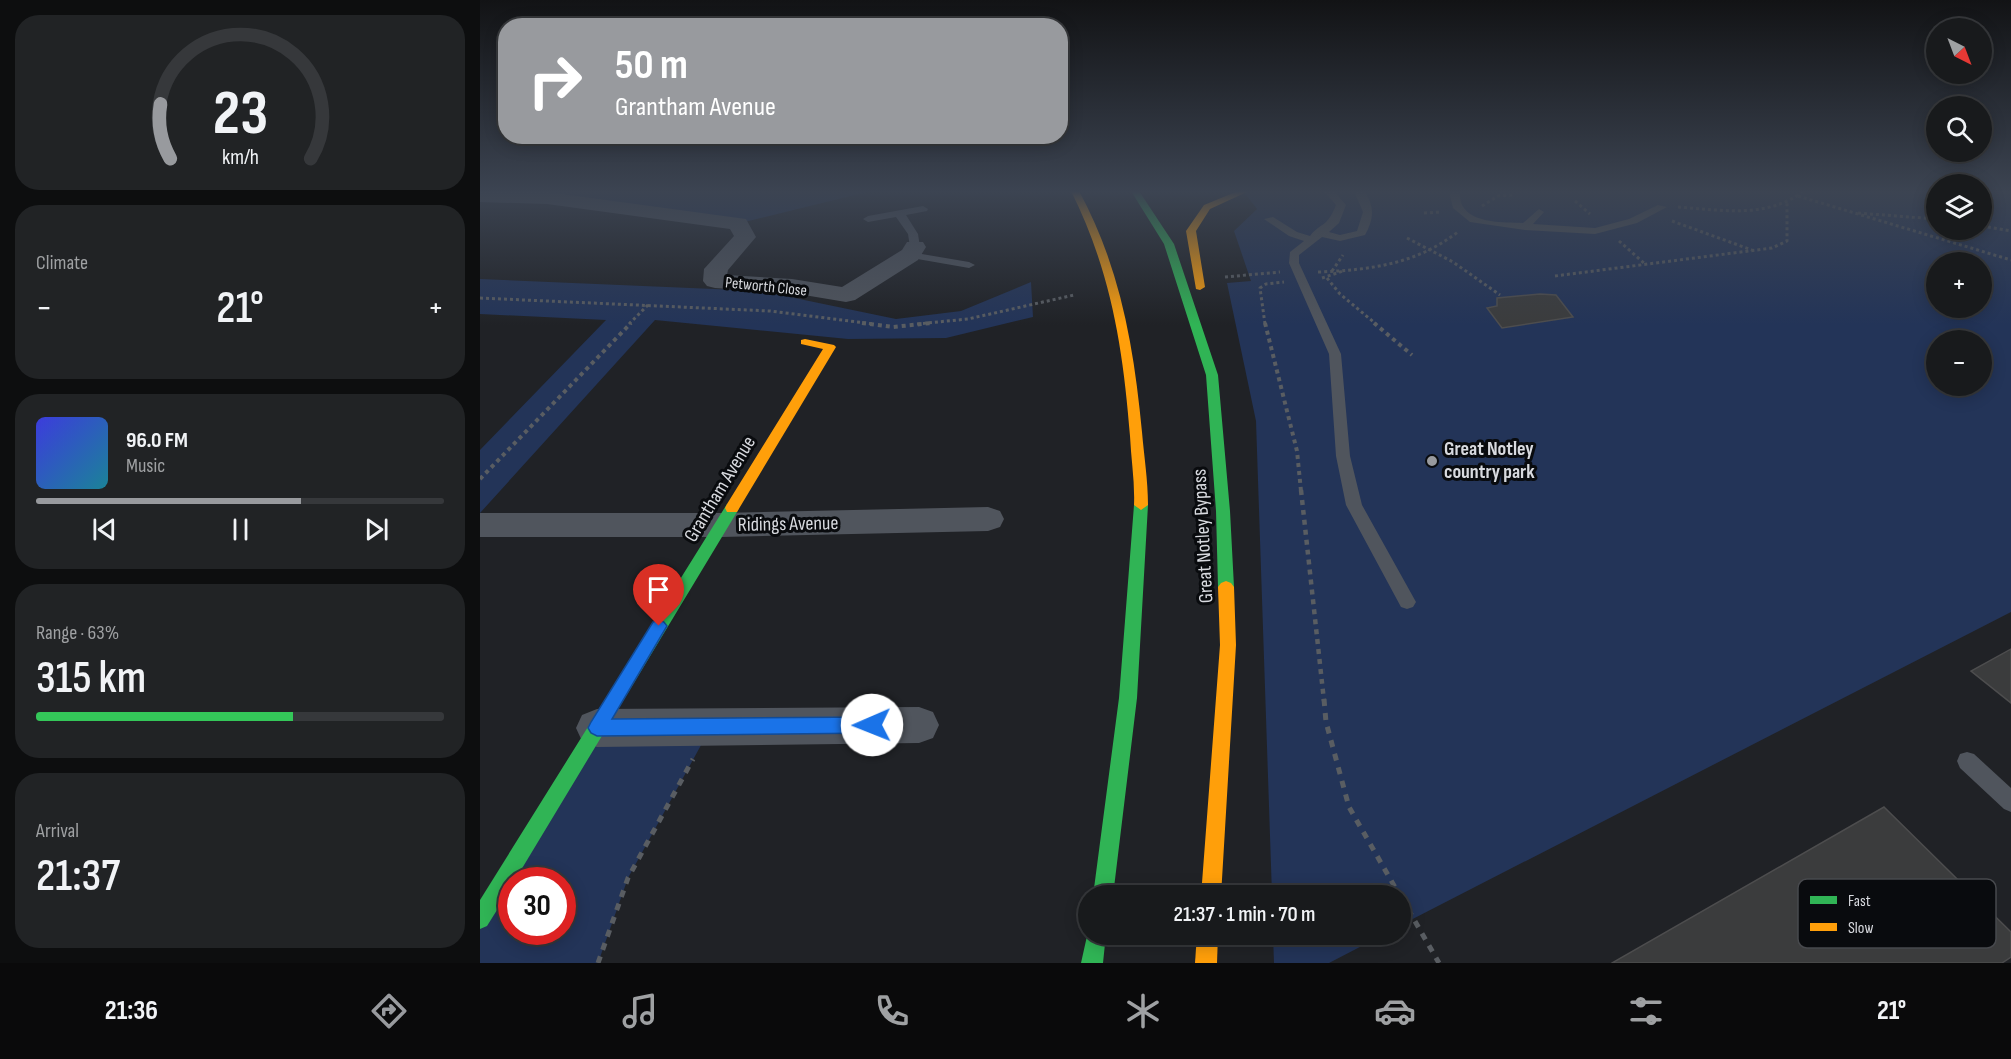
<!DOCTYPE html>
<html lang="en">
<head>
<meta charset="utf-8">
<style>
  body { margin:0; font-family:"Sofia Sans Condensed",sans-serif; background:#212325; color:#f1f3f6; height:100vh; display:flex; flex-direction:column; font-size:22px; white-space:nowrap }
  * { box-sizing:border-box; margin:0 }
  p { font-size:20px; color:#9fa1a3 }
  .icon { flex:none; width:33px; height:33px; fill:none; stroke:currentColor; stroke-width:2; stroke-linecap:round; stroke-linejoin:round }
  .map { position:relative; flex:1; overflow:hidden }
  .drawer { display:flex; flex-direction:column; gap:15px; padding:15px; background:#0d0e0f; width:480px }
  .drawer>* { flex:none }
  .guide { position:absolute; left:18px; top:18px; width:570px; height:126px; border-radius:24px; box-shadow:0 3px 15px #0003,0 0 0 2px #36383b; background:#989a9e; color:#fff; overflow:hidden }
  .needle { width:39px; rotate:138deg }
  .controls { position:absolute; left:1446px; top:18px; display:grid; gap:12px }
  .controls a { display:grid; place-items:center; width:66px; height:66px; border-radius:50%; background:#181a1c; box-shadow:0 3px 15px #0003,0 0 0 2px #36383b; font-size:30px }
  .speed { position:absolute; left:18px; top:867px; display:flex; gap:12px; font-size:30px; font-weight:700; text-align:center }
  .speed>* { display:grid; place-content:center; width:78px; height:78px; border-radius:50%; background:#181a1c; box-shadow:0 3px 15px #0003,0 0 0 2px #36383b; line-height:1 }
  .speed .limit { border:9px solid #d22; background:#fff; color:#111 }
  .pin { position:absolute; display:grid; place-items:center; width:51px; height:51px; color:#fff; margin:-62px -26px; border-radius:50% 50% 50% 0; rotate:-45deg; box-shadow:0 0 6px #0007 }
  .pin .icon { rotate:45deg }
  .me { position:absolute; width:66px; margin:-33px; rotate:269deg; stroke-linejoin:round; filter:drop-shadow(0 0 4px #0008) }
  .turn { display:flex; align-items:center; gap:21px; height:126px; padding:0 18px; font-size:27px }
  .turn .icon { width:78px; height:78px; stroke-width:2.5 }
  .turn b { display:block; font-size:42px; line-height:51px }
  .big { font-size:45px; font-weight:600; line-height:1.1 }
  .drawer .card { flex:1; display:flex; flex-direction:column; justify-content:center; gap:9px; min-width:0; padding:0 21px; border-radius:24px; background:#212325 }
  .drawer .dial { align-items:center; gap:0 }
  .dial svg { height:156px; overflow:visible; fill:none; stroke:#36383b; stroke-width:7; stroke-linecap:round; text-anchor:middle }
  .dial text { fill:#f1f3f6; stroke:none }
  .song { display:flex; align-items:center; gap:18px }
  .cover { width:72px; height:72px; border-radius:9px; background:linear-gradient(135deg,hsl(240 70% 55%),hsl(190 70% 35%)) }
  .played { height:6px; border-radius:3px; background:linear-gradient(90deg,#989a9e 65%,#36383b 65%) }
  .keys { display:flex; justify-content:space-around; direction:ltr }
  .heat { display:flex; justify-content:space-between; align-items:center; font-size:33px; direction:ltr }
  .charge { height:9px; border-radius:4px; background:linear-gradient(90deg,#34c759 63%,#36383b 0) }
  .trip { position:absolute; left:598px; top:885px; width:333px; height:60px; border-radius:30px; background:#181a1c; box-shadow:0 3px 15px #0003,0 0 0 2px #36383b; font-weight:600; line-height:60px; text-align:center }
  .tab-bar { display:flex; height:96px; justify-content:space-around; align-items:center; background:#0a0a0b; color:#9fa1a3 }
  .tab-bar .icon { width:42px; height:42px }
  .tab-bar .current { color:#989a9e }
  .tab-bar b { font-size:27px; color:#f1f3f6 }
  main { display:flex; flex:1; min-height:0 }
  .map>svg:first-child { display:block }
</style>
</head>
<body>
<main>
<section class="drawer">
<div class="card dial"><svg viewBox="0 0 100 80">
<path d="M14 69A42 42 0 1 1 86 69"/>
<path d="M14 69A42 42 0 0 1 9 41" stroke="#989a9e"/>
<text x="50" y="56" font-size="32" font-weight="700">23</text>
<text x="50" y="72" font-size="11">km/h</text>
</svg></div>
<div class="card"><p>Climate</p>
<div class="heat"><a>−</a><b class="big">21°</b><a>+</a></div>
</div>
<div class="card">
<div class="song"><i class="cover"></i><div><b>96.0 FM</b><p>Music</p></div></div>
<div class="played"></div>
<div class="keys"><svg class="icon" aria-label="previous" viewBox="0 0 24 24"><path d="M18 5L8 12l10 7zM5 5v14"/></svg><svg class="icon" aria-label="pause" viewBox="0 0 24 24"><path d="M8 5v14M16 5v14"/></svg><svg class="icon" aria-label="next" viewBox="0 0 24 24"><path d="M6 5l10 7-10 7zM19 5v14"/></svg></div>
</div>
<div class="card"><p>Range · 63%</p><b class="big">315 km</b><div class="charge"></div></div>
<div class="card"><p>Arrival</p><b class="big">21:37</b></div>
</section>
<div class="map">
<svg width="1531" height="963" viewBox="0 0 1531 963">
  <rect width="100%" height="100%" fill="#202226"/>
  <!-- green -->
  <g fill="#233458" fill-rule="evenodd">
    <path d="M0 191H391L260 223 0 194Z"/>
    <path d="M763 191H1456V230H1502V191H1531V612L921 925V896L792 895 776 421 747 283 771 281 754 231 777 209ZM1456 262H1502V308H1456ZM1456 340H1502V386H1456Z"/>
    <path d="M0 279 281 291 416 319 481 311 551 282 553 317 466 338 368 339 175 320 0 513V450L126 320 0 314Z"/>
    <path d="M231 727 148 878 118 963H0V919L117 728ZM32 880H82V932H32Z"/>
    <path d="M793 935V934L903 935 849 963H794Z"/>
  </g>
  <!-- building -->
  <g fill="#3b3c3d" stroke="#4d4d4e" stroke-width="1.5">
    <path d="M1060 294 1076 295 1093 317 1022 328 1007 308 1017 306V298Z"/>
    <path d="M1531 649V703L1491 671Z"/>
    <path d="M1404 807 1531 932V957L1522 963H1132Z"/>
  </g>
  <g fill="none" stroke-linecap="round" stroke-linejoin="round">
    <!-- path-far3 -->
    <g stroke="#595d62" stroke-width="3" stroke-dasharray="3 3" stroke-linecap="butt">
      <path d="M1318 196 1531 260"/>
      <path d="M1095 201 1110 214"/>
      <path d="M1002 206 1018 196 1034 195"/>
      <path d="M1198 207C1243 210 1286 219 1324 191"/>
      <path d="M944 213 962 212"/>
      <path d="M1378 213 1456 219"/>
      <path d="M1192 221 1272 250"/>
      <path d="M1502 226 1531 231"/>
      <path d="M927 238 973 262 1020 295"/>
      <path d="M1139 241 1165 264"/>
      <path d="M852 271 863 255"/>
      <path d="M838 272C891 270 937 264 979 231"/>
      <path d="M1075 276 1292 248 1307 241V203"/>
      <path d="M745 277 800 272"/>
      <path d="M842 278 863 271"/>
      <path d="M847 278 860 294 896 324"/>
      <path d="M0 298 290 311 393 324"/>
      <path d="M149 324 169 304"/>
      <path d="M437 324 488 319 594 295"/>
      <path d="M785 324 780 288 786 284 804 282"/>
    </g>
    <!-- path-far2 -->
    <g stroke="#595d62" stroke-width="4" stroke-dasharray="4 4" stroke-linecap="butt">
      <path d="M382 323 413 327 451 323"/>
      <path d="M785 323 817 451 821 491"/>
      <path d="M894 323 932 355"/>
      <path d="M0 479 151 323"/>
    </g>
    <!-- path-far1 -->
    <path stroke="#595d62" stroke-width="4.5" stroke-dasharray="5 5" stroke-linecap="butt" d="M821 490 844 701"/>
    <!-- path -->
    <g stroke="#595d62" stroke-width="5" stroke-dasharray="7 7" stroke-linecap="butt">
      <path d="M844 699 846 722 869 807 920 896"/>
      <path d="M921 897 959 963"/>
      <path d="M118 963 148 878 213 759"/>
    </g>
    <!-- lane -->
    <g fill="#50555d" fill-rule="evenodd">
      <path d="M844 191H854L866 205 859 223 849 232 860 235 877 231 883 212 874 191H884C895 206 894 219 885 235L860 241 842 237 819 255V263L861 354 870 456 882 505 936 602 933 607 927 609 921 607 866 505 856 456 849 354 809 263 810 252 824 241 809 236 784 219 793 217 817 232 830 236C841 222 847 228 856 205Z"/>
      <path d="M969 191H979C980 195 980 201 982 205 992 224 1025 222 1043 223L1059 209 1064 212 1053 224 1115 228 1149 219 1178 205 1187 207 1157 223 1115 234 1045 230 990 222 973 208Z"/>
      <path d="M443 206 448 209 447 211 426 215 438 234 440 247 435 250 430 247 428 234 416 217 388 222 383 219 388 216Z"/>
      <path d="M430 252 489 262 495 265 489 268 426 257V253Z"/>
      <path d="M1487 752 1494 754 1531 788V812L1524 809 1480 768 1477 761 1480 754Z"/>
    </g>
    <!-- street -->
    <g fill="#50555d" fill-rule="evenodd">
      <path d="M0 191 67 192 266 219 276 237 248 270 247 275 312 279 362 287 422 250 427 242H443L446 247 438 260 375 300 366 302 312 293 235 288 227 286 223 281 224 269 254 236 250 229 67 204 0 202Z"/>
      <path d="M508 507 520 511 524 519 520 527 508 531 241 537H0V513H241Z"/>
      <path d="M439 707 453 712 459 725 453 738 439 743 117 747 102 741 96 728 102 715 117 709Z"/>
    </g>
    <!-- fast -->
    <g fill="#30b455" fill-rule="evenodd">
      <path d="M651 191H659L694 244 738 375 750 511 754 587 751 591 746 593 741 591 738 587 736 511 726 375 684 244Z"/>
      <path d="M661 500 668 505 657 698 633 896H613L639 698 654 505Z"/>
      <path d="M252 503 259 508 257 512 35 880H32V886L7 926 0 929V900L247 504Z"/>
      <path d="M609 927V934H626L623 963H601Z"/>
    </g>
    <!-- slow -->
    <g fill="#ff9f0a" fill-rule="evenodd">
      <path d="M591 191H599C640 266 654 347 662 432 664 456 668 480 668 505L661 510 654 505C655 482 651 459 650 436 643 348 631 271 591 191Z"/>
      <path d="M758 191H769L730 209 716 231 725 287 720 290 716 289 706 231 724 205Z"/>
      <path d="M325 339 354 345 356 347 257 512H247L245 508 247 504 343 349 321 344V340Z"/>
      <path d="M746 581 751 583 754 587 756 645 741 896H721L740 645 738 587 741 583Z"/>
      <path d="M717 934H738L737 963H715Z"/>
    </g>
  </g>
  <!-- sky -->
  <linearGradient id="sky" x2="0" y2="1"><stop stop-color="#121315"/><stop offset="0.59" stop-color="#3c4452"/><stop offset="1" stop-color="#3c4452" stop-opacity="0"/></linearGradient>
  <rect width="1531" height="325" fill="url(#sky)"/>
  <!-- route -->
  <path fill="#1a73e8" stroke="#114b97" stroke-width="1.5" d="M179 620 184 622 187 626 132 719 392 717 399 719 401 725 399 731 392 733 117 736 111 733 108 728 111 722 173 622Z"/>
  <!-- markers -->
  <circle fill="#989a9e" stroke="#090b0e" stroke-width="2" cx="952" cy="461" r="6"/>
  <g text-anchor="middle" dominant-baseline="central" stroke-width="6" stroke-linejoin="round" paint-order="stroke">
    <!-- far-street labels -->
    <g font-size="16" fill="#d8dadf" stroke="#090b0e">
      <text transform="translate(286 287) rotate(6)">Petworth Close</text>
    </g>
    <!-- poi labels -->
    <g font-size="20" font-weight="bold" fill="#d8dadf" stroke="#090b0e" text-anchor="start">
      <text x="964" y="449">Great Notley<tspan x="964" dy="23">country park</tspan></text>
    </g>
    <!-- street labels -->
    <g font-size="20" fill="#d8dadf" stroke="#090b0e">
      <text transform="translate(240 489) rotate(-59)">Grantham Avenue</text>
      <text transform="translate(308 524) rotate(-1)">Ridings Avenue</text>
      <text transform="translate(723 536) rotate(-93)">Great Notley Bypass</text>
    </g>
  </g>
  <!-- legend -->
  <rect x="1318" y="879" width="198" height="69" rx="9" fill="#090b0e" stroke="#47494d" stroke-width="1.5"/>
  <rect x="1330" y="896" width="27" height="8" fill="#30b455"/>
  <rect x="1330" y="923" width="27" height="8" fill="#ff9f0a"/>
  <g font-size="16" fill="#d8dadf">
    <text x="1368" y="906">Fast</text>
    <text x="1368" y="933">Slow</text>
  </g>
</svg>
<div class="controls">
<a><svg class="needle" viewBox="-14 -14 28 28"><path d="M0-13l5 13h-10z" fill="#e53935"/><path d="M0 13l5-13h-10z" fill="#9fa1a3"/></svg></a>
<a><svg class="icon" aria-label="search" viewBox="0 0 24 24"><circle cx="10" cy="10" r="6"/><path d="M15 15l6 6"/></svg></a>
<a><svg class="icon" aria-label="layers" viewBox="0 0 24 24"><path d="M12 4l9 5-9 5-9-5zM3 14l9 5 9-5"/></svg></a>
<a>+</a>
<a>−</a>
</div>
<div class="speed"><div class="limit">30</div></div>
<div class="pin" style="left:179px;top:626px;background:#d93025"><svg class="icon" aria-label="arrive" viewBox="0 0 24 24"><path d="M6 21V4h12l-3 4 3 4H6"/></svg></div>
<svg class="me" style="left:392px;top:725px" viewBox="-20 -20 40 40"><circle r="19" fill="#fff"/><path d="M0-13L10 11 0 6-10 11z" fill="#1a73e8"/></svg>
<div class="trip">21:37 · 1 min · 70 m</div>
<div class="guide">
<div class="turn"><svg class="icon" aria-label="right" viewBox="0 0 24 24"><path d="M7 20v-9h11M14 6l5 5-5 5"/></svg><div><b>50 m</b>Grantham Avenue</div></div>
</div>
</div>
</main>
<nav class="tab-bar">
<b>21:36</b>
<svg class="icon current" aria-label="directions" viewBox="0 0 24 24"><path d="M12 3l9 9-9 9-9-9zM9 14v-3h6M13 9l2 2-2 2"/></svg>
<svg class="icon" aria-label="music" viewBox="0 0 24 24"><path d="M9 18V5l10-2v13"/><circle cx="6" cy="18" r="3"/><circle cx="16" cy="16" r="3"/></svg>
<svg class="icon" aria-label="phone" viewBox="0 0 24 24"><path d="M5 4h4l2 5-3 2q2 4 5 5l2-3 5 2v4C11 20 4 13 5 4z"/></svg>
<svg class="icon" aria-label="climate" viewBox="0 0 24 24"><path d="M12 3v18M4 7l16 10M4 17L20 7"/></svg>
<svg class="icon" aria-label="car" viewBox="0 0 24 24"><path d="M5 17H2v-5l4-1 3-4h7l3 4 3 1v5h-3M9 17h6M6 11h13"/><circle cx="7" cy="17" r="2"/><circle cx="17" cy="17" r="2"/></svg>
<svg class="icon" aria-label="filters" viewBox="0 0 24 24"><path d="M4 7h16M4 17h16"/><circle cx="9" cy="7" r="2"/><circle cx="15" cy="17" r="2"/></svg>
<b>21°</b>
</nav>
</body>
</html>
